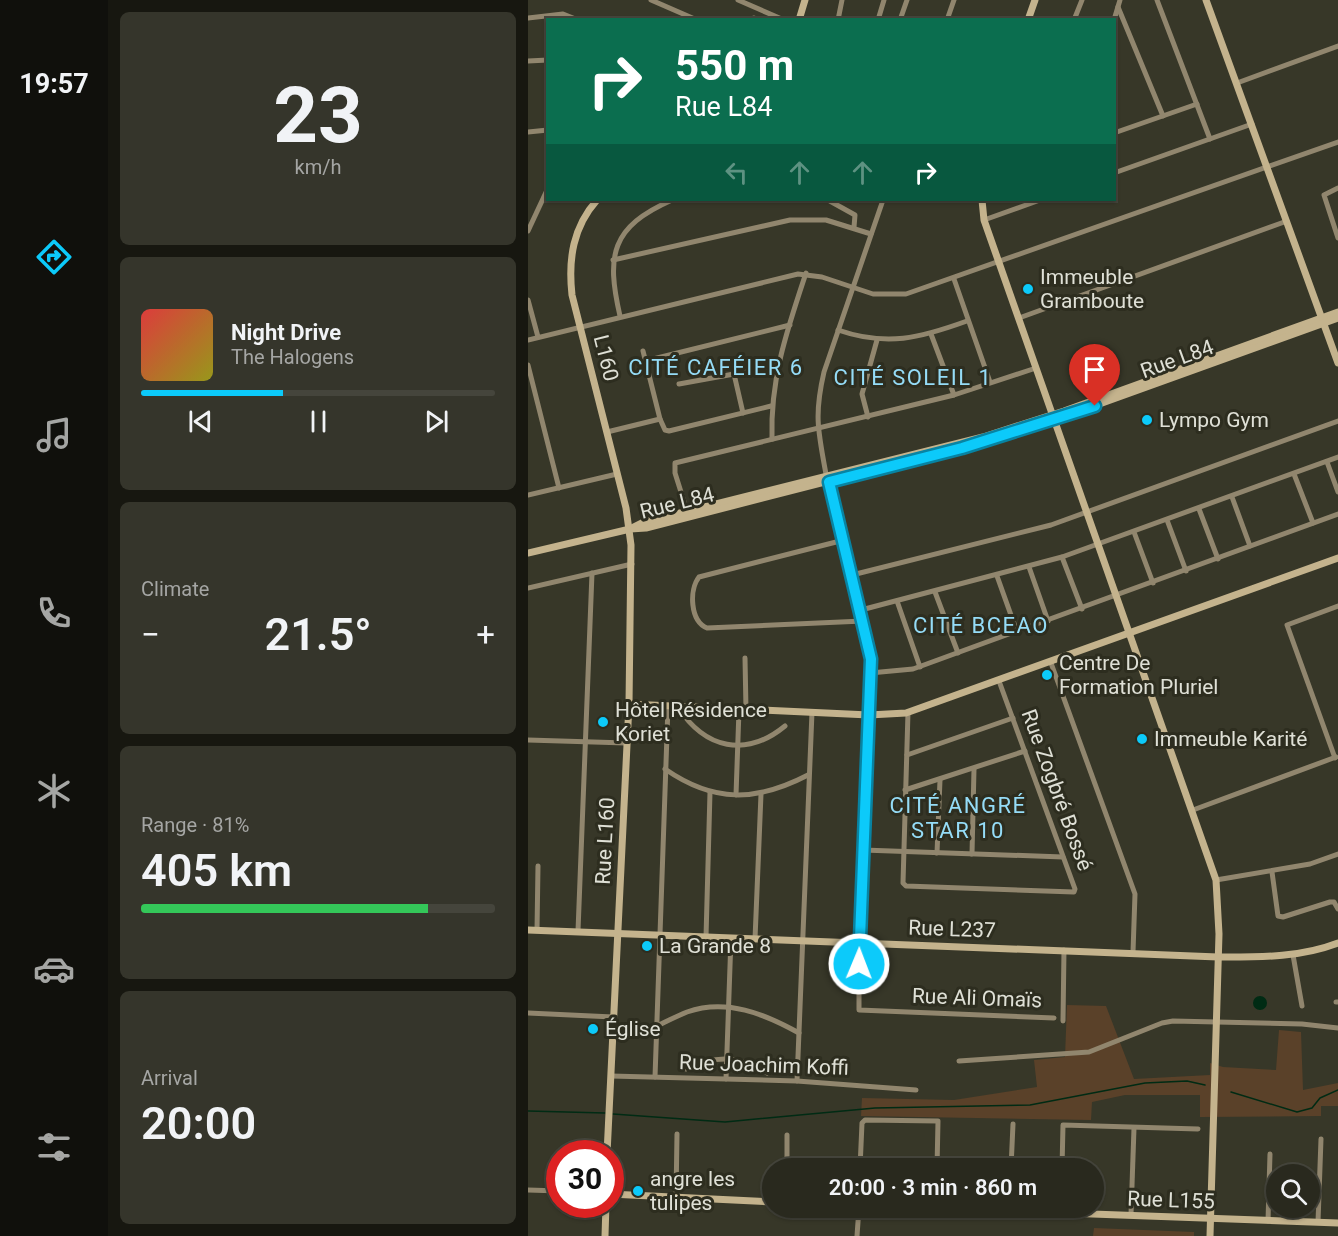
<!DOCTYPE html>
<html lang="en">
<head>
<meta charset="utf-8">
<style>
  body { margin:0; font-family:Roboto,sans-serif; background:#35352b; color:#f1f3f6; height:100vh; display:flex; flex-direction:column; font-size:22px; white-space:nowrap }
  * { box-sizing:border-box; margin:0 }
  p { font-size:20px; color:#a5a6a4 }
  .icon { flex:none; width:33px; height:33px; fill:none; stroke:currentColor; stroke-width:2; stroke-linecap:round; stroke-linejoin:round }
  .map { position:relative; flex:1; overflow:hidden }
  .panel { display:flex; flex-direction:column; gap:12px; padding:12px; background:#171710; width:420px }
  .panel>* { flex:none }
  .top-card { position:absolute; left:18px; top:18px; width:570px; height:183px; border-radius:0px; box-shadow:0 2px 4px #0004,0 0 0 2px #45453c; background:#0b6e4f; color:#fff; overflow:hidden }
  .buttons { position:absolute; left:738px; top:1164px; display:grid; gap:12px }
  .buttons a { display:grid; place-items:center; width:54px; height:54px; border-radius:50%; background:#29291e; box-shadow:0 2px 4px #0004,0 0 0 2px #45453c; font-size:30px }
  .speed { position:absolute; left:18px; top:1140px; display:flex; gap:12px; font-size:30px; font-weight:700; text-align:center }
  .speed>* { display:grid; place-content:center; width:78px; height:78px; border-radius:50%; background:#29291e; box-shadow:0 2px 4px #0004,0 0 0 2px #45453c; line-height:1 }
  .speed .limit { border:9px solid #d22; background:#fff; color:#111 }
  .pin { position:absolute; display:grid; place-items:center; width:51px; height:51px; color:#fff; margin:-62px -26px; border-radius:50% 50% 50% 0; rotate:-45deg; box-shadow:0 0 6px #0007 }
  .pin .icon { rotate:45deg }
  .me { position:absolute; width:66px; margin:-33px; rotate:1deg; stroke-linejoin:round; filter:drop-shadow(0 0 4px #0008) }
  .turn { display:flex; align-items:center; gap:21px; height:126px; padding:0 30px; font-size:27px }
  .turn .icon { width:78px; height:78px; stroke-width:2.5 }
  .turn b { display:block; font-size:42px; line-height:51px }
  .lanes { display:flex; align-items:center; height:57px; padding:0 30px; background:#0003; justify-content:center; gap:30px; direction:ltr }
  .lanes .off { opacity:.35 }
  .big { font-size:45px; font-weight:600; line-height:1.1 }
  .panel .tile { flex:1; display:flex; flex-direction:column; justify-content:center; gap:9px; min-width:0; padding:0 21px; border-radius:9px; background:#35352b }
  .panel .dial { align-items:center; gap:0 }
  .dial b { font-size:78px; line-height:1 }
  .song { display:flex; align-items:center; gap:18px }
  .cover { width:72px; height:72px; border-radius:9px; background:linear-gradient(135deg,hsl(0 70% 55%),hsl(60 70% 35%)) }
  .played { height:6px; border-radius:3px; background:linear-gradient(90deg,#0ccafa 40%,#45453c 40%) }
  .keys { display:flex; justify-content:space-around; direction:ltr }
  .heat { display:flex; justify-content:space-between; align-items:center; font-size:33px; direction:ltr }
  .charge { height:9px; border-radius:4px; background:linear-gradient(90deg,#34c759 81%,#45453c 0) }
  .trip { position:absolute; left:234px; top:1158px; width:342px; height:60px; border-radius:30px; background:#29291e; box-shadow:0 2px 4px #0004,0 0 0 2px #45453c; font-weight:600; line-height:60px; text-align:center }
  main { display:flex; flex:1; min-height:0 }
  .tabs { display:flex; flex-direction:column; width:108px; justify-content:space-around; align-items:center; background:#10100c; color:#a5a6a4 }
  .tabs .icon { width:42px; height:42px }
  .tabs .selected { color:#0ccafa }
  .tabs b { font-size:27px; color:#f1f3f6 }
  .map>svg:first-child { display:block }
</style>
</head>
<body>
<main>
<nav class="tabs">
<b>19:57</b>
<svg class="icon selected" aria-label="directions" viewBox="0 0 24 24"><path d="M12 3l9 9-9 9-9-9zM9 14v-3h6M13 9l2 2-2 2"/></svg>
<svg class="icon" aria-label="music" viewBox="0 0 24 24"><path d="M9 18V5l10-2v13"/><circle cx="6" cy="18" r="3"/><circle cx="16" cy="16" r="3"/></svg>
<svg class="icon" aria-label="phone" viewBox="0 0 24 24"><path d="M5 4h4l2 5-3 2q2 4 5 5l2-3 5 2v4C11 20 4 13 5 4z"/></svg>
<svg class="icon" aria-label="climate" viewBox="0 0 24 24"><path d="M12 3v18M4 7l16 10M4 17L20 7"/></svg>
<svg class="icon" aria-label="car" viewBox="0 0 24 24"><path d="M5 17H2v-5l4-1 3-4h7l3 4 3 1v5h-3M9 17h6M6 11h13"/><circle cx="7" cy="17" r="2"/><circle cx="17" cy="17" r="2"/></svg>
<svg class="icon" aria-label="filters" viewBox="0 0 24 24"><path d="M4 7h16M4 17h16"/><circle cx="9" cy="7" r="2"/><circle cx="15" cy="17" r="2"/></svg>
</nav>
<section class="panel">
<div class="tile dial"><b>23</b><p>km/h</p></div>
<div class="tile">
<div class="song"><i class="cover"></i><div><b>Night Drive</b><p>The Halogens</p></div></div>
<div class="played"></div>
<div class="keys"><svg class="icon" aria-label="previous" viewBox="0 0 24 24"><path d="M18 5L8 12l10 7zM5 5v14"/></svg><svg class="icon" aria-label="pause" viewBox="0 0 24 24"><path d="M8 5v14M16 5v14"/></svg><svg class="icon" aria-label="next" viewBox="0 0 24 24"><path d="M6 5l10 7-10 7zM19 5v14"/></svg></div>
</div>
<div class="tile"><p>Climate</p>
<div class="heat"><a>−</a><b class="big">21.5°</b><a>+</a></div>
</div>
<div class="tile"><p>Range · 81%</p><b class="big">405 km</b><div class="charge"></div></div>
<div class="tile"><p>Arrival</p><b class="big">20:00</b></div>
</section>
<div class="map">
<svg width="810" height="1236" viewBox="0 0 810 1236">
  <rect width="100%" height="100%" fill="#373728"/>
  <!-- green -->
  <g fill="#5a4129">
    <path d="M539 1005 578 1006 606 1079 682 1075V1063L695 1067 748 1070 751 1030 773 1032 775 1090 810 1083V1106H793V1116L672 1117V1095H597L564 1102 563 1120 333 1116 334 1098 426 1100 509 1087 506 1060 537 1057Z"/>
    <path d="M566 1228 666 1232V1236H565Z"/>
  </g>
  <!-- water -->
  <circle fill="#002b14" cx="732" cy="1003" r="7"/>
  <g fill="none" stroke-linecap="round" stroke-linejoin="round">
    <!-- stream -->
    <g stroke="#002b14" stroke-width="1.5">
      <path d="M703 1092 769 1112 784 1108 792 1098 810 1090"/>
      <path d="M0 1111 77 1113"/>
      <path d="M85 1114 197 1122 347 1108 502 1105 617 1083 659 1081 677 1085"/>
    </g>
    <!-- street -->
    <g stroke="#91866e" stroke-width="5">
      <path d="M123 0 169 20"/>
      <path d="M210 0 256 20"/>
      <path d="M629 0 682 139"/>
      <path d="M590 7 635 116"/>
      <path d="M0 18 35 14 50 20"/>
      <path d="M225 20 226 18"/>
      <path d="M310 20 314 0"/>
      <path d="M350 20 356 0"/>
      <path d="M372 20 379 0"/>
      <path d="M419 20 426 0"/>
      <path d="M546 20 554 0"/>
      <path d="M586 20 592 0"/>
      <path d="M0 61 20 60"/>
      <path d="M709 83 810 46"/>
      <path d="M0 132 20 130"/>
      <path d="M586 133 669 104"/>
      <path d="M586 173 724 124"/>
      <path d="M810 188 796 195 810 238"/>
      <path d="M300 200 327 215 326 227"/>
      <path d="M456 220 512 200"/>
      <path d="M0 231 20 188"/>
      <path d="M85 260 262 220H298L343 234"/>
      <path d="M426 279 462 382"/>
      <path d="M0 300 10 337"/>
      <path d="M92 316C78 255 83 227 144 200"/>
      <path d="M491 318 759 221"/>
      <path d="M310 330C359 347 392 338 439 321"/>
      <path d="M403 334 426 395"/>
      <path d="M0 340 270 274 294 277 345 294H378L810 142"/>
      <path d="M115 351 132 419"/>
      <path d="M117 361 262 325"/>
      <path d="M0 365 31 488"/>
      <path d="M206 374 250 365"/>
      <path d="M151 384 206 374 215 413"/>
      <path d="M340 417 334 394 349 340"/>
      <path d="M79 432 132 419 137 430 141 431 243 406"/>
      <path d="M244 439C242 379 259 330 278 273"/>
      <path d="M799 462 810 492"/>
      <path d="M298 474C290 431 286 415 296 372L355 200"/>
      <path d="M766 474 785 523"/>
      <path d="M0 495 89 474"/>
      <path d="M704 497 722 546"/>
      <path d="M671 509 690 559"/>
      <path d="M159 511 147 473V463L426 395 508 368"/>
      <path d="M639 520 658 571"/>
      <path d="M606 532 625 583"/>
      <path d="M316 540 171 577C161 590 162 621 179 628L335 621"/>
      <path d="M534 557 554 609"/>
      <path d="M501 567 520 621"/>
      <path d="M324 575 523 525 810 421"/>
      <path d="M469 576 489 632"/>
      <path d="M0 588 104 564"/>
      <path d="M407 592 430 653"/>
      <path d="M369 601 392 667"/>
      <path d="M333 610 534 557 810 457"/>
      <path d="M217 658 218 710"/>
      <path d="M523 663 607 894 605 952"/>
      <path d="M342 673 385 669 810 514"/>
      <path d="M150 707C177 749 218 758 257 726"/>
      <path d="M380 712 375 883 378 886 546 892 547 889 471 681"/>
      <path d="M0 740 98 743"/>
      <path d="M379 755 485 718"/>
      <path d="M807 758 759 625 810 606"/>
      <path d="M137 769C186 803 228 802 280 775"/>
      <path d="M377 790 497 751"/>
      <path d="M208 795 211 710"/>
      <path d="M665 810 808 757"/>
      <path d="M335 850 535 857"/>
      <path d="M409 853 412 780"/>
      <path d="M444 854 446 769"/>
      <path d="M744 872 750 916 755 917 802 902H806L810 909"/>
      <path d="M688 880 782 864 810 854"/>
      <path d="M9 930 10 866"/>
      <path d="M50 931 64 573"/>
      <path d="M178 937 182 792"/>
      <path d="M227 939 233 794"/>
      <path d="M331 942V1010L526 1018"/>
      <path d="M765 955 774 1006"/>
      <path d="M808 1002H810"/>
      <path d="M0 1013 85 1017"/>
      <path d="M535 1021 536 950"/>
      <path d="M129 1026C139 1021 149 1016 159 1012 198 998 237 1014 271 1033"/>
      <path d="M431 1061 561 1052 634 1023 645 1021 774 1024 810 1028"/>
      <path d="M158 1069C187 1055 211 1055 239 1073"/>
      <path d="M83 1076 269 1081 388 1090"/>
      <path d="M127 1077 140 706"/>
      <path d="M198 1079 203 938"/>
      <path d="M269 1081 284 712"/>
      <path d="M259 1168V1135"/>
      <path d="M332 1168 334 1123 337 1120 410 1121 409 1168"/>
      <path d="M483 1168 485 1124"/>
      <path d="M534 1168 535 1125 670 1129"/>
      <path d="M0 1190 32 1191"/>
      <path d="M148 1198 149 1134"/>
      <path d="M603 1214 606 1128"/>
      <path d="M740 1221 742 1154"/>
      <path d="M790 1222 793 1139"/>
      <path d="M329 1236 331 1208"/>
    </g>
    <!-- secondary -->
    <g stroke="#c4b38d" stroke-width="7">
      <path d="M678 0 810 363"/>
      <path d="M271 20 277 0"/>
      <path d="M500 20 507 0"/>
      <path d="M69 200C45 227 40 259 44 295L98 508 103 545 101 704 79 1154"/>
      <path d="M454 200 456 220 688 880 691 934 682 1236"/>
      <path d="M300 479 343 659 331 942"/>
      <path d="M102 529 116 522 455 437 536 411 810 312"/>
      <path d="M0 553 102 529 118 528 457 441 527 420 810 318"/>
      <path d="M101 704 341 715 378 713 810 558"/>
      <path d="M0 930 690 957C731 957 771 958 810 943"/>
      <path d="M82 1194 244 1202"/>
      <path d="M403 1208 810 1223"/>
      <path d="M77 1236 78 1204"/>
    </g>
  </g>
  <g fill="none" stroke-linecap="round" stroke-linejoin="round">
    <!-- route casing -->
    <g stroke="#0883a2" stroke-width="15">
      <path id="route" d="M331 964 343 659 301 482 434 448 567 406"/>
    </g>
    <!-- route -->
    <use href="#route" stroke="#0ccafa" stroke-width="10"/>
  </g>
  <!-- markers -->
  <g fill="#0ccafa" stroke="#2d2d1f" stroke-width="2">
    <circle cx="500" cy="289" r="6"/>
    <circle cx="619" cy="420" r="6"/>
    <circle cx="519" cy="675" r="6"/>
    <circle cx="75" cy="722" r="6"/>
    <circle cx="614" cy="739" r="6"/>
    <circle cx="119" cy="946" r="6"/>
    <circle cx="65" cy="1029" r="6"/>
    <circle cx="110" cy="1191" r="6"/>
  </g>
  <g text-anchor="middle" dominant-baseline="central" stroke-width="6" stroke-linejoin="round" paint-order="stroke">
    <!-- poi labels -->
    <g font-size="21" fill="#dfe0d6" stroke="#2d2d1f" text-anchor="start">
      <text x="512" y="277">Immeuble<tspan x="512" dy="24">Gramboute</tspan></text>
      <text x="631" y="420">Lympo Gym</text>
      <text x="531" y="663">Centre De<tspan x="531" dy="24">Formation Pluriel</tspan></text>
      <text x="87" y="710">Hôtel Résidence<tspan x="87" dy="24">Koriet</tspan></text>
      <text x="626" y="739">Immeuble Karité</text>
      <text x="131" y="946">La Grande 8</text>
      <text x="77" y="1029">Église</text>
      <text x="122" y="1179">angre les<tspan x="122" dy="24">tulipes</tspan></text>
    </g>
    <!-- street labels -->
    <g font-size="21" fill="#dfe0d6" stroke="#2d2d1f">
      <text transform="translate(78 358) rotate(76)">L160</text>
      <text transform="translate(649 359) rotate(-20)">Rue L84</text>
      <text transform="translate(149 503) rotate(-14)">Rue L84</text>
      <text transform="translate(529 790) rotate(70)">Rue Zogbré Bossé</text>
      <text transform="translate(77 841) rotate(-87)">Rue L160</text>
      <text transform="translate(424 929) rotate(2)">Rue L237</text>
      <text transform="translate(449 998) rotate(2)">Rue Ali Omaïs</text>
      <text transform="translate(236 1065) rotate(2)">Rue Joachim Koffi</text>
      <text transform="translate(643 1200) rotate(2)">Rue L155</text>
    </g>
    <!-- neighbourhood labels -->
    <g font-size="22" letter-spacing="1.5" fill="#95dcf7" stroke="#2d2d1f">
      <text x="188" y="367">CITÉ CAFÉIER 6</text>
      <text x="385" y="377">CITÉ SOLEIL 1</text>
      <text x="453" y="625">CITÉ BCEAO</text>
      <text x="430" y="805">CITÉ ANGRÉ<tspan x="430" dy="25">STAR 10</tspan></text>
    </g>
  </g>
</svg>
<div class="buttons">
<a><svg class="icon" aria-label="search" viewBox="0 0 24 24"><circle cx="10" cy="10" r="6"/><path d="M15 15l6 6"/></svg></a>
</div>
<div class="speed"><div class="limit">30</div></div>
<div class="pin" style="left:567px;top:406px;background:#d93025"><svg class="icon" aria-label="arrive" viewBox="0 0 24 24"><path d="M6 21V4h12l-3 4 3 4H6"/></svg></div>
<svg class="me" style="left:331px;top:964px" viewBox="-20 -20 40 40"><circle r="17" fill="#0ccafa" stroke="#fff" stroke-width="3"/><path d="M0-11L8 9 0 5-8 9z" fill="#fff"/></svg>
<div class="trip">20:00 · 3 min · 860 m</div>
<div class="top-card">
<div class="turn"><svg class="icon" aria-label="right" viewBox="0 0 24 24"><path d="M7 20v-9h11M14 6l5 5-5 5"/></svg><div><b>550 m</b>Rue L84</div></div>
<div class="lanes"><svg class="icon off" aria-label="left" viewBox="0 0 24 24"><path d="M17 20v-9H6M10 6l-5 5 5 5"/></svg><svg class="icon off" aria-label="ahead" viewBox="0 0 24 24"><path d="M12 20V5M6 11l6-6 6 6"/></svg><svg class="icon off" aria-label="ahead" viewBox="0 0 24 24"><path d="M12 20V5M6 11l6-6 6 6"/></svg><svg class="icon" aria-label="right" viewBox="0 0 24 24"><path d="M7 20v-9h11M14 6l5 5-5 5"/></svg></div>
</div>
</div>
</main>
</body>
</html>
